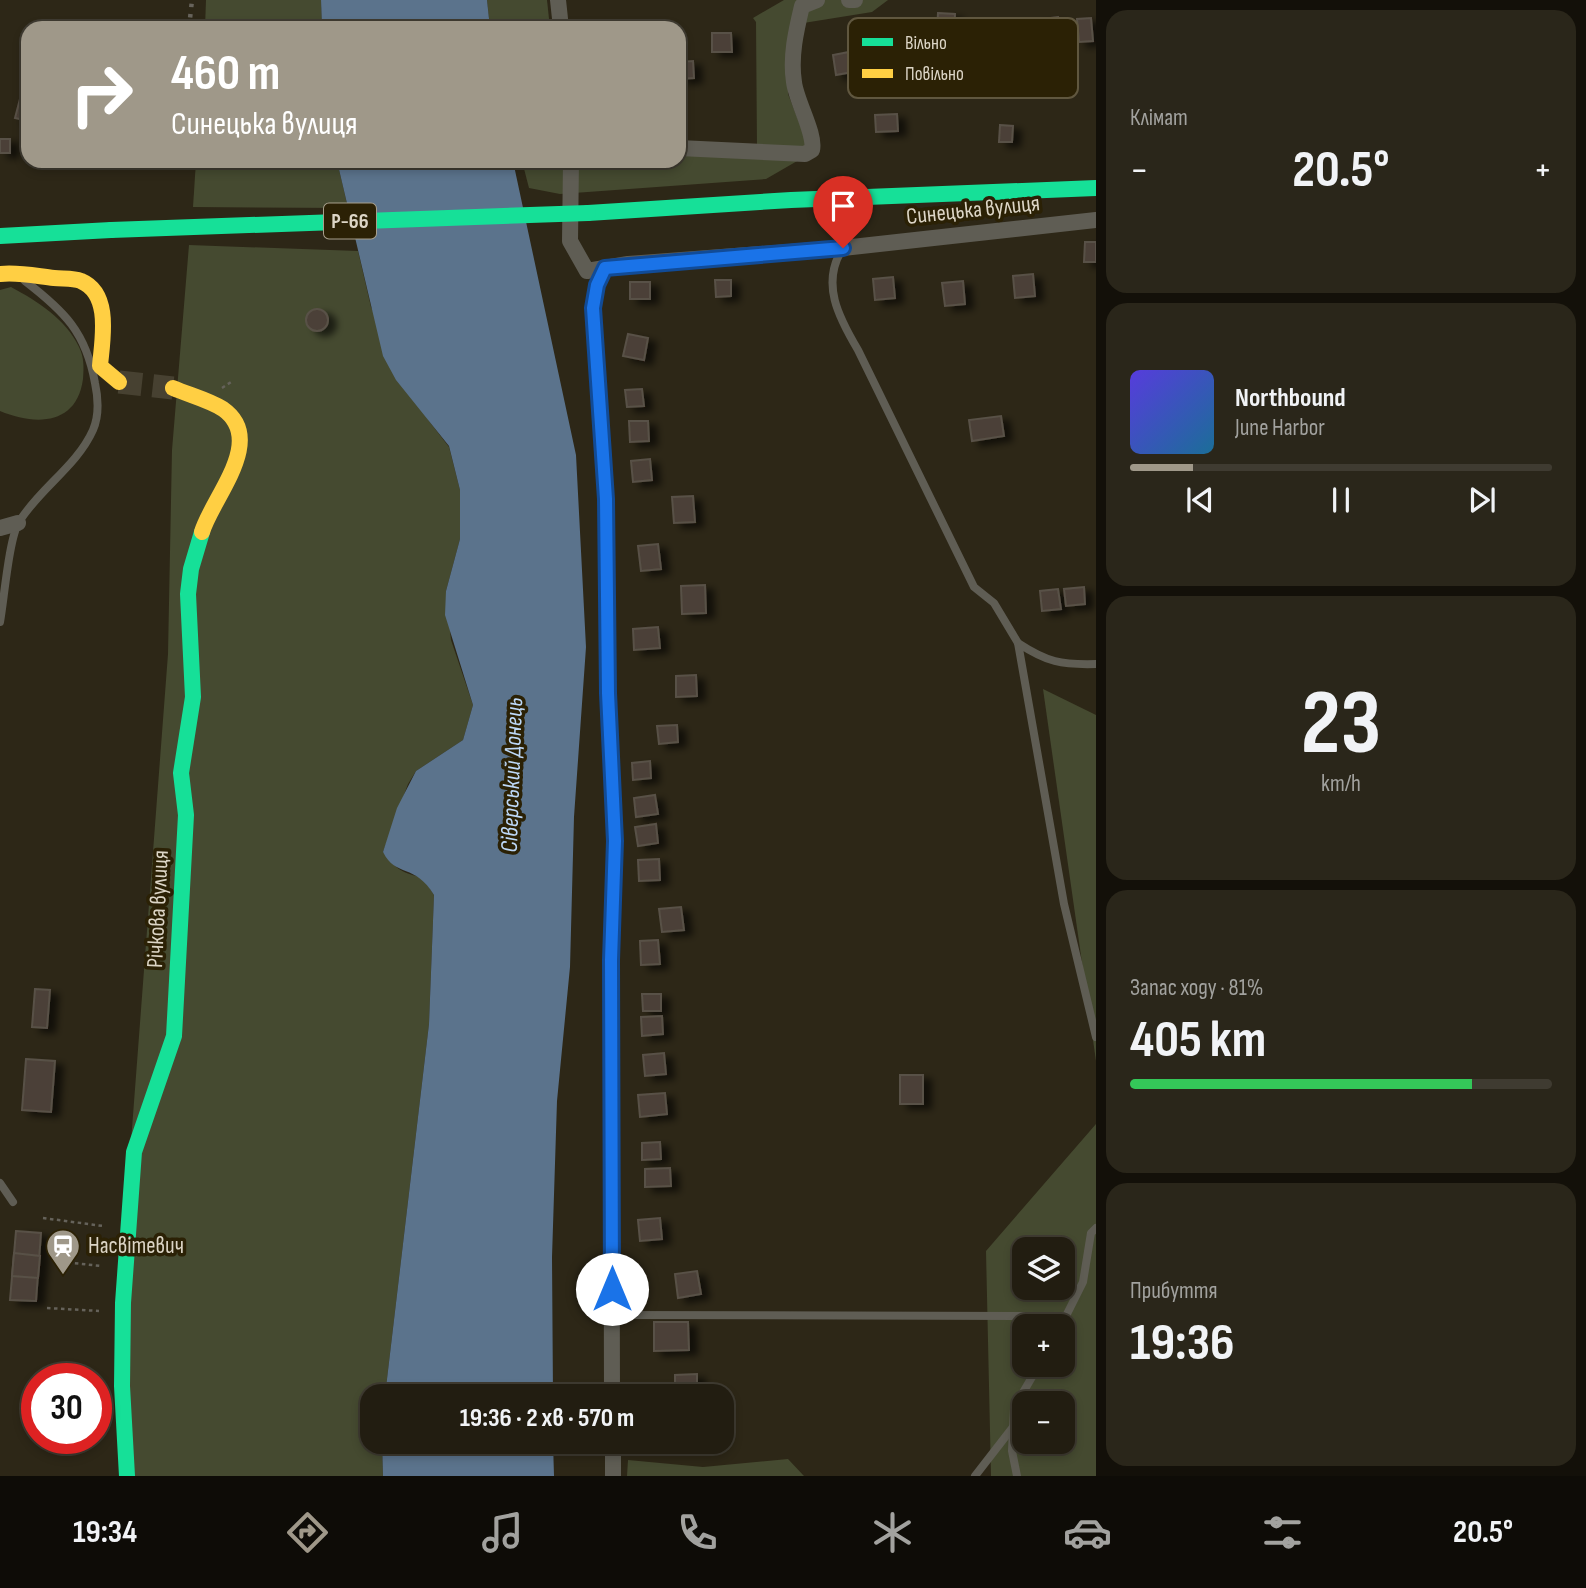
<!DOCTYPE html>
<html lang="uk">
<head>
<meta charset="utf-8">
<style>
  body { margin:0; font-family:"Sofia Sans Condensed",sans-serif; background:#2a261a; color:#f1f3f6; height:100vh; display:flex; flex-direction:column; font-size:26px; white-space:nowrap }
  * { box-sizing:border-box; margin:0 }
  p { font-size:23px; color:#a2a29f }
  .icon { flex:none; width:38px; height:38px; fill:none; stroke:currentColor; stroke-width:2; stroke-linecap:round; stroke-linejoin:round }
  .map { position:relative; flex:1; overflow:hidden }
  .side { display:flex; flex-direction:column; gap:10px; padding:10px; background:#131009; width:490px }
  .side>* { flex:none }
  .hud { position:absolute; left:21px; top:21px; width:665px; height:147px; border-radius:21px; box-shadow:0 4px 10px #0003,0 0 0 2px #3f3b31; background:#9f9889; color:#fff; overflow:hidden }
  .buttons { position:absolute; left:1012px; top:1237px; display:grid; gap:14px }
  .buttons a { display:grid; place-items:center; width:63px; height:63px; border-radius:14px; background:#221d11; box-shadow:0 4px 10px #0003,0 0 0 2px #3f3b31; font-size:35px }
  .speed { position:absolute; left:21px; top:1363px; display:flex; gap:14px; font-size:35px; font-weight:700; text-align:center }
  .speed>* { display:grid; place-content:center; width:91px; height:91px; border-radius:50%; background:#221d11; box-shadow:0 4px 10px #0003,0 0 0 2px #3f3b31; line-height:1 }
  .speed .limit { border:10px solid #d22; background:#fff; color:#111 }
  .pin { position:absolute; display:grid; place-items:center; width:60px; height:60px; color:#fff; margin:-72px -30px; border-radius:50% 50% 50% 0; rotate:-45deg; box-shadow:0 0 7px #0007 }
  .pin .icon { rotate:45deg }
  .me { position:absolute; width:77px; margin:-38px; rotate:0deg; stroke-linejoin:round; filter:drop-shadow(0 0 5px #0008) }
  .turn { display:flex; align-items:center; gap:24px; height:147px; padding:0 35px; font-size:32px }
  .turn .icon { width:91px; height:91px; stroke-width:2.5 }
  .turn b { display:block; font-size:49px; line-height:60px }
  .big { font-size:52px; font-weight:700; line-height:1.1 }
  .side .card { flex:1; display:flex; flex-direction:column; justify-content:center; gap:10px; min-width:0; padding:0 24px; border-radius:21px; background:#2a261a }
  .side .dial { align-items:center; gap:0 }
  .dial b { font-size:91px; line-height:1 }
  .song { display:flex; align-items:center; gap:21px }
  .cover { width:84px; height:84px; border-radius:10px; background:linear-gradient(135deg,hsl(250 70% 55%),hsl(200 70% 35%)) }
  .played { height:7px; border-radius:4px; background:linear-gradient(90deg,#9f9889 15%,#3f3b31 15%) }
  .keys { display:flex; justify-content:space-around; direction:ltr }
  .heat { display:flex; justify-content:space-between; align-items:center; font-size:38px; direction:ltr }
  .charge { height:10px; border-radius:5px; background:linear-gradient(90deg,#34c759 81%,#3f3b31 0) }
  .trip { position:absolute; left:360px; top:1384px; width:374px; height:70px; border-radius:21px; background:#221d11; box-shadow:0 4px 10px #0003,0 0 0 2px #3f3b31; font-weight:700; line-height:70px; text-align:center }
  .tabs { display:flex; height:112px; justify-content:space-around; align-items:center; background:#0e0c07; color:#a2a29f }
  .tabs .icon { width:49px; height:49px }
  .tabs .on { color:#9f9889 }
  .tabs b { font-size:32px; color:#f1f3f6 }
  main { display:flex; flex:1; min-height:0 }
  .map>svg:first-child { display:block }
</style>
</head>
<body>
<main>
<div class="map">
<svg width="1096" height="1476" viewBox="0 0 1096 1476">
  <defs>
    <filter id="shadow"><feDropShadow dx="8" dy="4.5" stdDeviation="3.5" flood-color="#0009"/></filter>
  </defs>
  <rect width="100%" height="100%" fill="#2d2717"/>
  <!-- green -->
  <g fill="#454a30" fill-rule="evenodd">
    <path d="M206 0H321L322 28H205Z"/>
    <path d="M487 0H547L550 28H490Z"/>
    <path d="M784 0H888L872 12 791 25 788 94 811 153 766 179 560 194 529 188 522 161H679V149L757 148 756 22 753 18Z"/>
    <path d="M196 161H337L348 208 193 207Z"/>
    <path d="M189 245 358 251 371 307 429 421 449 447 460 490V539L446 591 451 640 473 705 463 740 416 771 408 784 383 852C388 857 393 865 399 869 418 881 418 868 434 895L429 1024 385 1396H373V1442H382L383 1476H122L123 1247 168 654 172 450Z"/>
    <path d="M11 287C37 301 66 319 79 347 84 357 84 367 83 379 77 425 36 426 0 411V290Z"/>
    <path d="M1043 689 1096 715V1061Z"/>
    <path d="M1096 1124V1476H991L986 1251ZM1024 1250H1062V1288H1024ZM1024 1326H1062V1365H1024ZM1024 1404H1062V1442H1024Z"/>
    <path d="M788 1459 804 1476H627L628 1460 703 1467Z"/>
  </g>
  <!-- water -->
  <g fill="#5b738c">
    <path d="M321 0H487L490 28H322Z"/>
    <path d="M337 161H513L576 455 586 647 574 817 570 967 557 1101 552 1257 553 1396H385L429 1024 434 895C415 863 396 878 383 852L397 808 416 771 463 740 473 705 445 615 446 591 460 539V490L449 446 396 380 383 356Z"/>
    <path d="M382 1442H553L554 1476H383Z"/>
  </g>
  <!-- building -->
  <g fill="#4b4137" stroke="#595147" stroke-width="2" filter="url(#shadow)">
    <path d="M938 13 955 14 954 34 937 33Z"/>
    <path d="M1058 17 1062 48 1037 51 1033 20Z"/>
    <path d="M1091 18 1093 41 1079 42 1077 19Z"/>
    <path d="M712 33H731L732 52H712Z"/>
    <path d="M854 51 858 71 836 75 833 55Z"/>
    <path d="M693 61 694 78 679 79V62Z"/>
    <path d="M20 99 28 101V121L15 118Z"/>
    <path d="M897 114 898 131 876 132 875 115Z"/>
    <path d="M1000 125 1013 126 1012 142H999Z"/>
    <rect x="0" y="139" width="10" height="14"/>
    <path d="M1085 242H1096V262H1084Z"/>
    <path d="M1033 274 1035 296 1015 298 1013 276Z"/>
    <path d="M893 277 895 298 875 300 873 279Z"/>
    <path d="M715 280H731V296L716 297Z"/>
    <path d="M963 281 965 304 945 306 942 283Z"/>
    <rect x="630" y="282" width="20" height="17"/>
    <circle cx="317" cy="320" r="11"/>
    <path d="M628 334 648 338 644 360 623 356Z"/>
    <path d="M642 389 644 406 627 407 625 390Z"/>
    <path d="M1001 416 1004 436 972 441 969 420Z"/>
    <path d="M629 421H648L649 441 630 442Z"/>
    <path d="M650 459 652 480 633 482 631 461Z"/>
    <path d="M693 496 695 522 674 523 672 497Z"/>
    <path d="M658 544 661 569 641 571 638 546Z"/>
    <path d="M705 585 706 613 682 614 681 586Z"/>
    <path d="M1084 587 1085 604 1066 606 1064 589Z"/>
    <path d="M1058 589 1061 609 1042 611 1040 591Z"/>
    <path d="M658 627 660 648 634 650 633 629Z"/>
    <path d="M696 675 697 696 676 697V676Z"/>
    <path d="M677 725 678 742 659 744 657 726Z"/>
    <path d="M650 761 651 778 633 780 632 763Z"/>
    <path d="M655 795 658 814 636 817 634 798Z"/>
    <path d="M656 824 658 843 638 846 635 827Z"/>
    <path d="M659 859 660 880 639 881 638 860Z"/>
    <path d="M681 907 684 930 662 932 659 909Z"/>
    <path d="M658 940 660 964 641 965 640 941Z"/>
    <path d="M35 989 50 990 47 1028 32 1027Z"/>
    <path d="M642 994H661V1011H643Z"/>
    <path d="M662 1016 663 1034 642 1036 641 1017Z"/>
    <path d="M664 1053 666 1074 645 1076 643 1055Z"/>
    <path d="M26 1059 55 1061 51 1112 22 1110Z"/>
    <rect x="900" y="1075" width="23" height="29"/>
    <path d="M665 1093 667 1114 640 1117 638 1095Z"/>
    <path d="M660 1142 661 1159 642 1160V1143Z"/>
    <path d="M670 1168 671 1186 645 1187V1169Z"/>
    <path d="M660 1218 662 1239 640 1241 638 1220Z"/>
    <path d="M16 1231 41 1233 36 1301 10 1300Z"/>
    <path d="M14 1253 40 1256 38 1278 12 1276Z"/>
    <path d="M697 1271 701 1294 678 1298 675 1274Z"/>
    <path d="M654 1322H688L689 1350 654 1351Z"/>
    <path d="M697 1374V1396H675V1375Z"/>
  </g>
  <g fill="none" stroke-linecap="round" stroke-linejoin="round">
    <!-- secondary-tunnel -->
    <path stroke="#474131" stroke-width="23" stroke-dasharray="23 11" stroke-linecap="butt" d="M119 382 173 388"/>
    <!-- path -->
    <g stroke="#65625a" stroke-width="2.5" stroke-dasharray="3.5 3.5" stroke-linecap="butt">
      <path d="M222 388 231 382"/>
      <path d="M43 1218 103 1226"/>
      <path d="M54 1261 101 1266"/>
      <path d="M47 1308 99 1311"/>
    </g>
    <!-- lane -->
    <g stroke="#5f5d54" stroke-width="8">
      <path d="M843 248C820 283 839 318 858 350L974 587 994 603 1018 643"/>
      <path d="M0 622C4 600 9 538 19 522 39 489 77 466 93 430 99 416 98 397 95 383 86 332 64 311 25 281"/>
      <path d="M1096 664C1061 665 1047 662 1018 643L1064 904 1096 1037"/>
      <path d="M0 1183 13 1202"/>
      <path d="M612 1315 1067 1316"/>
      <path d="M1061 1326 1083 1282 1091 1233 1096 1228"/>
      <path d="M975 1476 1013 1427"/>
      <path d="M1017 1476 1012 1451 1014 1408 1039 1365"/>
    </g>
    <!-- street -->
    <g stroke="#5f5d54" stroke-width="16">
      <path d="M558 0 561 28"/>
      <path d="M849 0H855"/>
      <path d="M679 148 805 154 812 150C816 134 796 101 794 82 790 57 796 31 802 6L817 0"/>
      <path d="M571 161 570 241 587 271 628 264 843 248 1096 220"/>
      <path d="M605 268 597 285 593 308 606 499 608 693 615 841 611 960 612 1396"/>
      <path d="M0 528 18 523"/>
      <path d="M613 1442V1476"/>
    </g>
    <!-- fast -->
    <g stroke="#16e098" stroke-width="16">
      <path d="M588 213 791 200 1096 188"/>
      <path d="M0 236 111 230"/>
      <path d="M127 1476 122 1386 123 1303 134 1152 174 1036 186 815 181 773 193 697 188 594 191 569 202 532"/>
    </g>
    <!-- slow -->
    <g stroke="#ffcf43" stroke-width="16">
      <path d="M0 274C19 272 36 276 54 278 63 279 73 278 81 281 112 294 102 341 100 366L119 382"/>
      <path d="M173 388C189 395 209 400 223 409 267 440 212 498 202 532"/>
    </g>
    <!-- rail -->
    <path stroke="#67635b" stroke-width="4.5" stroke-dasharray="3.5 7" stroke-linecap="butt" d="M189 28 192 0"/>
    <!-- fast-bridge -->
    <path stroke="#16e098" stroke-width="16" d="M111 230 588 213"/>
  </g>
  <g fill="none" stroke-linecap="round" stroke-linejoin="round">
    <!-- route casing -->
    <g stroke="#114b97" stroke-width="18">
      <path id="route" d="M612 1289 611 960 615 841 608 693 606 499 593 308 597 285 605 268 843 248"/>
    </g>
    <!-- route -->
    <use href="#route" stroke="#1a73e8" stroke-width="12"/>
  </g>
  <!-- icons -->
  <defs>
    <g id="station-pin" transform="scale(1.75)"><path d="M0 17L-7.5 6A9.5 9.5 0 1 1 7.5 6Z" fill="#9f9889" stroke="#2b2105"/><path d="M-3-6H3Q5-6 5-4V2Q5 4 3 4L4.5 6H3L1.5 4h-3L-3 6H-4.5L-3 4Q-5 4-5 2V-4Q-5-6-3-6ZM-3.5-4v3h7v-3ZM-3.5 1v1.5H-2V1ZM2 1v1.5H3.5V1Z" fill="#fff"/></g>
  </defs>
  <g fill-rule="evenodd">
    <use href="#station-pin" x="63" y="1246"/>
  </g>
  <g text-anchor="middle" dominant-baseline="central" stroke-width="7" stroke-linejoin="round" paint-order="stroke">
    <!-- shield labels -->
    <rect fill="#2b2105" stroke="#a79f8c" stroke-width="2" x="324" y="203.5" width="52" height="35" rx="5"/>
    <g font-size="21" font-weight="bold" fill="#dcd5c6">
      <text x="350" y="221">Р-66</text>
    </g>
    <!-- street labels -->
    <g font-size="23" fill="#dcd5c6" stroke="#2b2105">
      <text transform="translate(973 210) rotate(-6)">Синецька вулиця</text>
      <text transform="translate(158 909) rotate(-87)">Річкова вулиця</text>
    </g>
    <!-- poi labels -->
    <g font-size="23" fill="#dcd5c6" stroke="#2b2105" text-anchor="start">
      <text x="88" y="1246">Насвітевич</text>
    </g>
    <!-- water labels -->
    <g font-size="24" font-style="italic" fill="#bdd8f7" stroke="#2b2105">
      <text transform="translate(512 775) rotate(-88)">Сіверський Донець</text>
    </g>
  </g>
  <!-- legend -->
  <rect x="848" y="18" width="230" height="80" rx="10" fill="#2b2105" stroke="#60573f" stroke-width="2"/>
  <rect x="862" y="38" width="31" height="8" fill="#16e098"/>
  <rect x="862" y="69" width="31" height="9" fill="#ffcf43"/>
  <g font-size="19" fill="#dcd5c6">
    <text x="905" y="49">Вільно</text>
    <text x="905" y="80">Повільно</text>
  </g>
</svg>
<div class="buttons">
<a><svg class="icon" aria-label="layers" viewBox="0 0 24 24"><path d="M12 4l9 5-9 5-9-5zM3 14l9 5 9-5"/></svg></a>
<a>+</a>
<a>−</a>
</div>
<div class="speed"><div class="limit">30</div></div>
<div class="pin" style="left:843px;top:248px;background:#d93025"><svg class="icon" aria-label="arrive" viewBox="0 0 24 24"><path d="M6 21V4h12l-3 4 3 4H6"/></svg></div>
<svg class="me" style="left:612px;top:1289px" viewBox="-20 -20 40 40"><circle r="19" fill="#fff"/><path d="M0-13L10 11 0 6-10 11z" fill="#1a73e8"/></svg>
<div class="trip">19:36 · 2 хв · 570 m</div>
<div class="hud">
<div class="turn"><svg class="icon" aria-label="right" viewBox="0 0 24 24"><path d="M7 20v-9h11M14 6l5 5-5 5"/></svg><div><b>460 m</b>Синецька вулиця</div></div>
</div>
</div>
<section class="side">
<div class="card"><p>Клімат</p>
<div class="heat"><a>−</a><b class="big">20.5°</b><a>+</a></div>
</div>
<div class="card">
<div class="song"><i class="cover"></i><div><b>Northbound</b><p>June Harbor</p></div></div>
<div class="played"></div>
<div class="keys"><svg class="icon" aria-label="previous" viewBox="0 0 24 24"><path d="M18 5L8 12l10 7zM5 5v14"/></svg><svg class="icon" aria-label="pause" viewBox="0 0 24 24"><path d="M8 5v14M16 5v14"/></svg><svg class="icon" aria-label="next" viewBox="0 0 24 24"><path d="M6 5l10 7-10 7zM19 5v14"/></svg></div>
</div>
<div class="card dial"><b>23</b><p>km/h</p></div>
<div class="card"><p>Запас ходу · 81%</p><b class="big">405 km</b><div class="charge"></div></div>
<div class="card"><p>Прибуття</p><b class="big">19:36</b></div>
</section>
</main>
<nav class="tabs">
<b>19:34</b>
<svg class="icon on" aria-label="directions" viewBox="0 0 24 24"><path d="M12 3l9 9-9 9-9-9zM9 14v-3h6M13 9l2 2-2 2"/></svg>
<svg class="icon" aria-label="music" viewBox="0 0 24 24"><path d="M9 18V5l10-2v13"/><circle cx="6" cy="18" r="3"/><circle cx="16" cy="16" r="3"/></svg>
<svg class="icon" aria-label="phone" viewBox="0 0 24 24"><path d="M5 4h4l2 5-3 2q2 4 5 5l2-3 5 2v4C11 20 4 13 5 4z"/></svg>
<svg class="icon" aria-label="climate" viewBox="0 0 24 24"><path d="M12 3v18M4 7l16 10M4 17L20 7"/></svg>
<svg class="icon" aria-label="car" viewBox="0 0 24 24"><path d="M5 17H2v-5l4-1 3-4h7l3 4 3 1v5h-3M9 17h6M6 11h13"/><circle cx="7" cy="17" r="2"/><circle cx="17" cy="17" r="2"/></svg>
<svg class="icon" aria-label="filters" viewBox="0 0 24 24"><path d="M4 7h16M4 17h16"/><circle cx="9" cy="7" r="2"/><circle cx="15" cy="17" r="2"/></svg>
<b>20.5°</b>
</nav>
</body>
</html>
